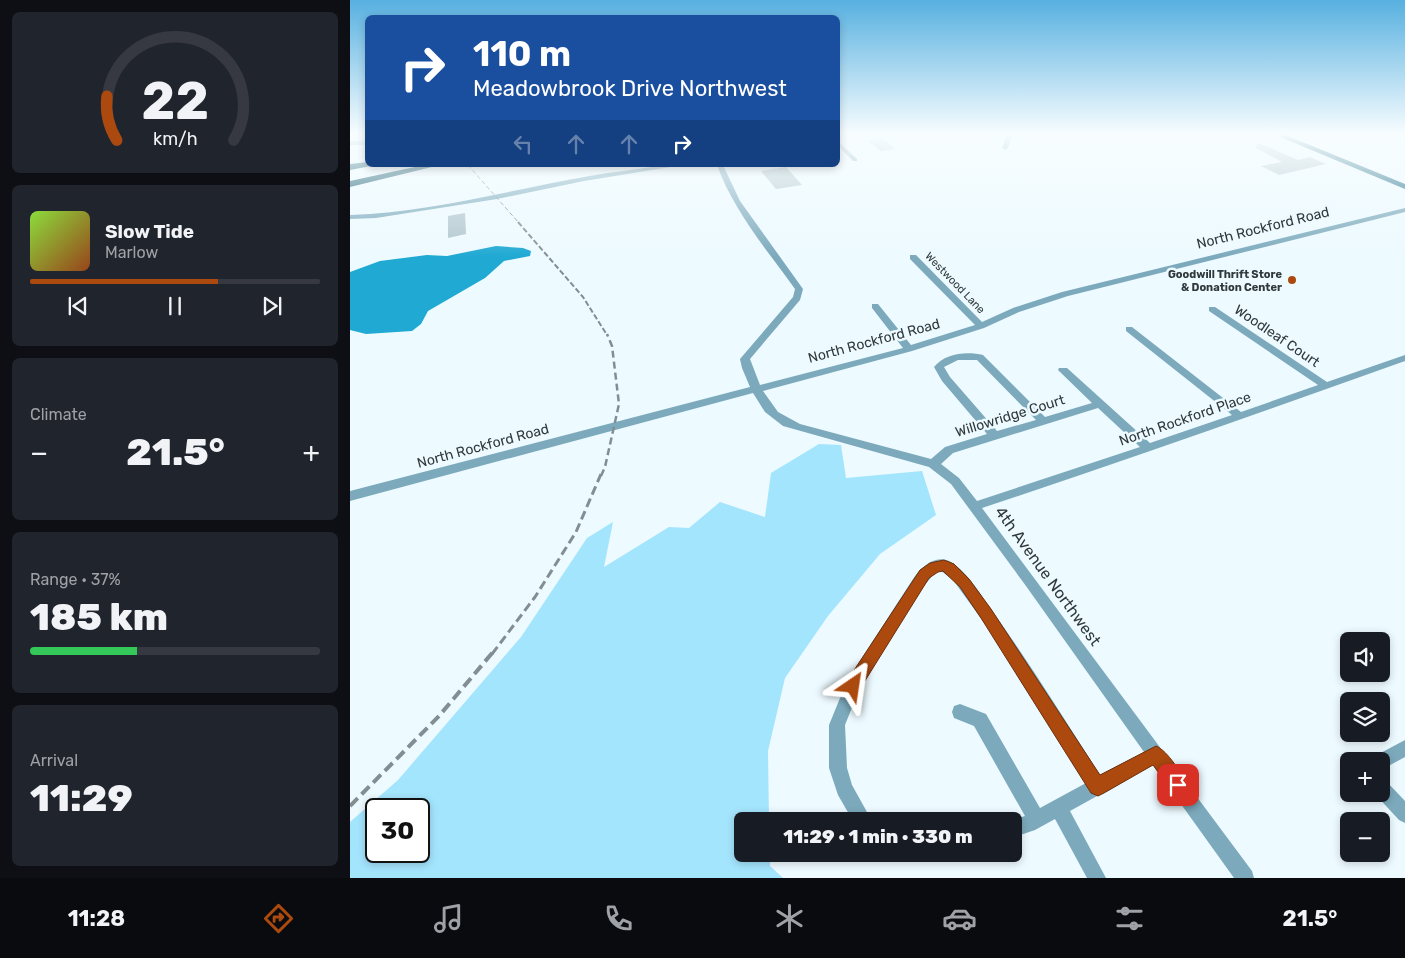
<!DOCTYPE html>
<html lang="en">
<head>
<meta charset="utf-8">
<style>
  body { margin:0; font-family:Rubik,sans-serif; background:#20242c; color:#f1f3f6; height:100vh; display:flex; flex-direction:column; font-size:19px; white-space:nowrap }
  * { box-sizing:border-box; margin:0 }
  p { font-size:16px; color:#9ea1a6 }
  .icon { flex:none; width:28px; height:28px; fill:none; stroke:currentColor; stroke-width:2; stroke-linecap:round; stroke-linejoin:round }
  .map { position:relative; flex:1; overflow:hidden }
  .drawer { display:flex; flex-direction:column; gap:12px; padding:12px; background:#0d0f14; width:350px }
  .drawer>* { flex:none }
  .banner { position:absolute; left:15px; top:15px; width:475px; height:152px; border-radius:8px; box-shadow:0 2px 8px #0003; background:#1a4fa0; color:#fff; overflow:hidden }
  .fabs { position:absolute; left:990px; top:632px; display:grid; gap:10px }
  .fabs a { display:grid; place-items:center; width:50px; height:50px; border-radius:8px; background:#171b24; box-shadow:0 2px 8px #0003; font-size:25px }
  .speed { position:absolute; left:15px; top:798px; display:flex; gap:10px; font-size:25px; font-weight:700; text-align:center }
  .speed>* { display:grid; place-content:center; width:65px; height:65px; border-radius:50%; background:#171b24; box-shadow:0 2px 8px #0003; line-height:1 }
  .speed .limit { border:2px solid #111; border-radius:8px; background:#fff; color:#111 }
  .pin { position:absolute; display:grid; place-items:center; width:42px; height:42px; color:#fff; margin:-21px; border-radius:10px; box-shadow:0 2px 8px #0006 }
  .me { position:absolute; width:55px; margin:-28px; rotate:32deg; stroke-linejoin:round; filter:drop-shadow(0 0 4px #0008) }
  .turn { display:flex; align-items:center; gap:18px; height:105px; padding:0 25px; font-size:22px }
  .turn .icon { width:65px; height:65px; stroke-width:2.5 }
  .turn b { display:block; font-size:35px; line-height:42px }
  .lanes { display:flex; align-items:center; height:48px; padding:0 25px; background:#0003; justify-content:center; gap:25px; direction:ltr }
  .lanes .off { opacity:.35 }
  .big { font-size:38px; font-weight:800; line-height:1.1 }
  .drawer .widget { flex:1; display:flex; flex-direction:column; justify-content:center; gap:8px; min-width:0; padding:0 18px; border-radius:8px; background:#20242c }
  .drawer .dial { align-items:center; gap:0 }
  .dial svg { height:130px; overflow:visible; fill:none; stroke:#363941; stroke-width:7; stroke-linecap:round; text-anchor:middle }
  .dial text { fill:#f1f3f6; stroke:none }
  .song { display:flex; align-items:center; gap:15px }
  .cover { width:60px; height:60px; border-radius:8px; background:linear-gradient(135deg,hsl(90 70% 55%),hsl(20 70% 35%)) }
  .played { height:5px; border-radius:2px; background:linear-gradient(90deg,#ab490f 65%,#363941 65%) }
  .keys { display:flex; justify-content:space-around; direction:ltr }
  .heat { display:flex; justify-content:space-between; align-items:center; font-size:28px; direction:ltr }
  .charge { height:8px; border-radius:4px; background:linear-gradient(90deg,#34c759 37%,#363941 0) }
  .trip { position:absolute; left:384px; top:812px; width:288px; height:50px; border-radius:8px; background:#171b24; box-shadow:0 2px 8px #0003; font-weight:800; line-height:50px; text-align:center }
  .dock { display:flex; height:80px; justify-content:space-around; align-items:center; background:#090b0e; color:#9ea1a6 }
  .dock .icon { width:35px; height:35px }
  .dock .current { color:#ab490f }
  .dock b { font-size:22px; color:#f1f3f6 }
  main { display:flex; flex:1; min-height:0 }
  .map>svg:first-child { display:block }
</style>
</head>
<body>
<main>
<section class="drawer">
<div class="widget dial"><svg viewBox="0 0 100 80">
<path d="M14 69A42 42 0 1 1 86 69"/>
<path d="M14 69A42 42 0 0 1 8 42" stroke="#ab490f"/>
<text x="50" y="56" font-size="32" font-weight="700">22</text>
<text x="50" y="72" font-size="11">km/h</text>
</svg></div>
<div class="widget">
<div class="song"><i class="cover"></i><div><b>Slow Tide</b><p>Marlow</p></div></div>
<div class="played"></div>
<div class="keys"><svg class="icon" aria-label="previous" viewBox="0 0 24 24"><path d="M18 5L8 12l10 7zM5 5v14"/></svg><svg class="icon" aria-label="pause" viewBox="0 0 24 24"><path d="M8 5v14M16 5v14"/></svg><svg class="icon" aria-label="next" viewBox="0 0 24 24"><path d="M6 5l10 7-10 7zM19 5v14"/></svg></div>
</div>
<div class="widget"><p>Climate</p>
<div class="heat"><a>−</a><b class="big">21.5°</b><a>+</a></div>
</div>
<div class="widget"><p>Range · 37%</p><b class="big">185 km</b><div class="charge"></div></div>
<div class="widget"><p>Arrival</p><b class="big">11:29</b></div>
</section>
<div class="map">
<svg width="1055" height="878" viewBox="0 0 1055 878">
  <rect width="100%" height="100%" fill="#edfaff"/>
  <!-- green -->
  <path fill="#a4e5fe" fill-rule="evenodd" d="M469 444 491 445 496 478 572 471 586 515 530 554 478 616 435 678 418 751 419 821H392V854H420V866L433 878H0V822L48 780 171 637 237 538 263 522 254 567 319 527 339 528 370 502 415 517 421 473ZM26 809H69V851H26Z"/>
  <!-- water -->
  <path fill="#1fa9d3" d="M146 246 173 248 181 251 180 256 154 261 135 278 78 311 71 324 62 331 16 334 0 330V272L30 261 77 255 97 256Z"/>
  <!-- building -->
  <g fill="#b1c6ce">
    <path d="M532 138 545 149 531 151 518 141Z"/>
    <path d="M908 143 948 160 960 157 976 164 929 175 911 166 932 162 906 148Z"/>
    <path d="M436 167 452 185 426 189 411 171Z"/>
    <path d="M115 213 116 234 98 238V216Z"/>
  </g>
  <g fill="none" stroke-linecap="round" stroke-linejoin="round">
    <!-- minor -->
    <g fill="#7caabc" fill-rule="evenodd">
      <path d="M657 134H663L658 148 655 150 652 148Z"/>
      <rect x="0" y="141" width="18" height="4"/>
      <path d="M488 141 507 159V161H503L488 146Z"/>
      <path d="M317 165H333L234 181 147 199 26 218 0 219V215C79 212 156 191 234 177 261 172 289 169 317 165Z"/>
      <path d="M367 165H373L390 201 453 289 450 300 400 359 410 385 553 348 522 308V304H528L561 345 625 325 560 259V255H566L632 322 663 308 712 292 1055 208V212L718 296 669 312 634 328 562 351 413 391 428 412 450 424 581 459 595 447 637 434 592 381 584 367C595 353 617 351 633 355L695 417 742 403 708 370 709 368H717L800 443 882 415 776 331V327H782L891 412 968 385 859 311V307H865L977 382 1055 355V361C915 411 774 461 632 508L902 871 904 878H884L803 765 720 811 756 878H737L705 819 685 830 662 838V821H659L675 816 624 726 604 718 602 712 604 706 610 704 636 714 690 808 736 783 643 635 603 580 591 571 584 574 573 587 509 690 495 725 497 768 502 785 522 821H503L488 795 479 768V725L497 681 563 579C571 567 586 553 601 562 619 573 631 596 643 612 681 665 715 720 750 775L794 752 676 586 601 484 579 467 433 426 415 412 403 393 0 501V491L400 387 392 368 390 359 443 297 445 289C417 250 383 210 367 165ZM608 360H627L686 420 647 431 600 377 594 367ZM748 408 790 447 627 501 609 478 591 464 603 453Z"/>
      <path d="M1055 740V757L1031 770V761H1023L1025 756Z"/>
      <path d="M1031 779 1037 782 1055 801V823L1049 820 1025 794H1031Z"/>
    </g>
    <!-- major -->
    <path fill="#12657f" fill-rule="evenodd" d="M923 134H933L1055 184V189Z"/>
    <!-- highway -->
    <g fill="#004c61" fill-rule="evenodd">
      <path d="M18 162V165L21 166 0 170V164Z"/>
      <path d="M74 165H90L0 187V181Z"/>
    </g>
    <!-- rail-far4 -->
    <path stroke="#838e92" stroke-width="1" stroke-dasharray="4.5 2.5" stroke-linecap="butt" d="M118 165 169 223"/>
    <!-- rail-far3 -->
    <path stroke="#838e92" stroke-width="2" stroke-dasharray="5.5 2.5" stroke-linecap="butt" d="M168 222 233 297 257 335"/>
    <!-- rail-far2 -->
    <path stroke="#838e92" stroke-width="2.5" stroke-dasharray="7 4" stroke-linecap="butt" d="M251 476 255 467 269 404 262 346 257 334"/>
    <!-- rail-far1 -->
    <path stroke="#838e92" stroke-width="3" stroke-dasharray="9 4.5" stroke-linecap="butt" d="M142 654 185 597 226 532 251 474"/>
    <!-- rail -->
    <path stroke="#838e92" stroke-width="4" stroke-dasharray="11 5.5" stroke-linecap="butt" d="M0 806 89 716 143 652"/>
  </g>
  <!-- sky -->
  <linearGradient id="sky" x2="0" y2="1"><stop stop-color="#57b0e0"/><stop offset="0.52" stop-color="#f7fdff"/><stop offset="1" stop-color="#f7fdff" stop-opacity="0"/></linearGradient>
  <rect width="1055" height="257" fill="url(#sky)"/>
  <!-- route -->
  <path fill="#ab490f" stroke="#6f2f0a" d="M594 560 604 564 619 579 641 609 750 775 806 746C818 751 831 773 837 785L834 791 828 794 822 791 803 765 754 793 748 796 741 793 631 618 610 587 593 571 588 572 579 578 508 692 503 694 497 692 495 686 497 681 570 570 580 563Z"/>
  <!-- markers -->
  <circle fill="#ab490f" stroke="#edfaff" stroke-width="2" cx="942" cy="280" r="5"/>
  <g text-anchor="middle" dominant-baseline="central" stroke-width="5" stroke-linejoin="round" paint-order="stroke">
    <!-- far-poi labels -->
    <g font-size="11" font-weight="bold" fill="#30393c" stroke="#edfaff" text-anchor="end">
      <text x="932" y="274">Goodwill Thrift Store<tspan x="932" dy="13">&amp; Donation Center</tspan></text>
    </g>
    <!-- far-street labels -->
    <g font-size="11" fill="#30393c" stroke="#edfaff">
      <text transform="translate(605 283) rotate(46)">Westwood Lane</text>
    </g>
    <!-- street labels -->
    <g font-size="14" fill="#30393c" stroke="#edfaff">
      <text transform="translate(913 228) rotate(-14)">North Rockford Road</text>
      <text transform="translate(927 336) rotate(34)">Woodleaf Court</text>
      <text transform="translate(524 341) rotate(-15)">North Rockford Road</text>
      <text transform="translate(660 416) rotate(-17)">Willowridge Court</text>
      <text transform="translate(835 419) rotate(-19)">North Rockford Place</text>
      <text transform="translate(133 446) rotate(-15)">North Rockford Road</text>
    </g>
    <!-- near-street labels -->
    <g font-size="16" fill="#30393c" stroke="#edfaff">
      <text transform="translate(698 576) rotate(54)">4th Avenue Northwest</text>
    </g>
  </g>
</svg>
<div class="fabs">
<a><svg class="icon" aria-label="sound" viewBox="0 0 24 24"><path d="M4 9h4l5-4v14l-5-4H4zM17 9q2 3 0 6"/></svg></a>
<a><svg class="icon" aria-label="layers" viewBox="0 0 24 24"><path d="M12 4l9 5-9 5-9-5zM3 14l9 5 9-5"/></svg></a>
<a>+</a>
<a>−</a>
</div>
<div class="speed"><div class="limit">30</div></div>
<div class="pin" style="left:828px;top:785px;background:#d93025"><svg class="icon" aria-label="arrive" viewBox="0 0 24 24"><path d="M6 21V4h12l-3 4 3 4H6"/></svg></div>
<svg class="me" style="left:503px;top:686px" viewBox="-20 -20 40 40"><path d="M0-17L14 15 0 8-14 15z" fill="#ab490f" stroke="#fff" stroke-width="4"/></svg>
<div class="trip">11:29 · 1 min · 330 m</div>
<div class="banner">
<div class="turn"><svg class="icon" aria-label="right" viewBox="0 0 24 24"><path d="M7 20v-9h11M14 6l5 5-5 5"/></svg><div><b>110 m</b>Meadowbrook Drive Northwest</div></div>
<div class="lanes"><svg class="icon off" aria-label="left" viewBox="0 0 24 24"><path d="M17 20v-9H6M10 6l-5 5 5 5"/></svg><svg class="icon off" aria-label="ahead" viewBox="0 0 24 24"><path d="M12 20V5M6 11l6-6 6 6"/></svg><svg class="icon off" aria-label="ahead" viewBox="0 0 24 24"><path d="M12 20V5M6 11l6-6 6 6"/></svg><svg class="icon" aria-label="right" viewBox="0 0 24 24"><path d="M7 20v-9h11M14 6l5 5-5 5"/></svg></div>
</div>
</div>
</main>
<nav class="dock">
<b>11:28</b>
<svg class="icon current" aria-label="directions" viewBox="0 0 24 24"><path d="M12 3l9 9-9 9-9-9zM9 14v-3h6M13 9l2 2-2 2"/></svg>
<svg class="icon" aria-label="music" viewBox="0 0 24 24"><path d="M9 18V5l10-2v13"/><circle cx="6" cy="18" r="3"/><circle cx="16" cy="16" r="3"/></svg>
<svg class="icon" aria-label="phone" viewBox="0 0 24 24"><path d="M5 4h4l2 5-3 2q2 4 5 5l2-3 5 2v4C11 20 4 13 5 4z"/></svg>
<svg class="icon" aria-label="climate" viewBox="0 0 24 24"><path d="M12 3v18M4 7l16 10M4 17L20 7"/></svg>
<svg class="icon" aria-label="car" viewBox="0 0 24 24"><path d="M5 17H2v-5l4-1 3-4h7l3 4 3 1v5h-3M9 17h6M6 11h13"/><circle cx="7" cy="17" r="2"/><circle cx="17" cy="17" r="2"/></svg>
<svg class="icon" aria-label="filters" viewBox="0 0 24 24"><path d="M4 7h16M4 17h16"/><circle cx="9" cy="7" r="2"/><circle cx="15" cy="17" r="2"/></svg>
<b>21.5°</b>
</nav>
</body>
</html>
